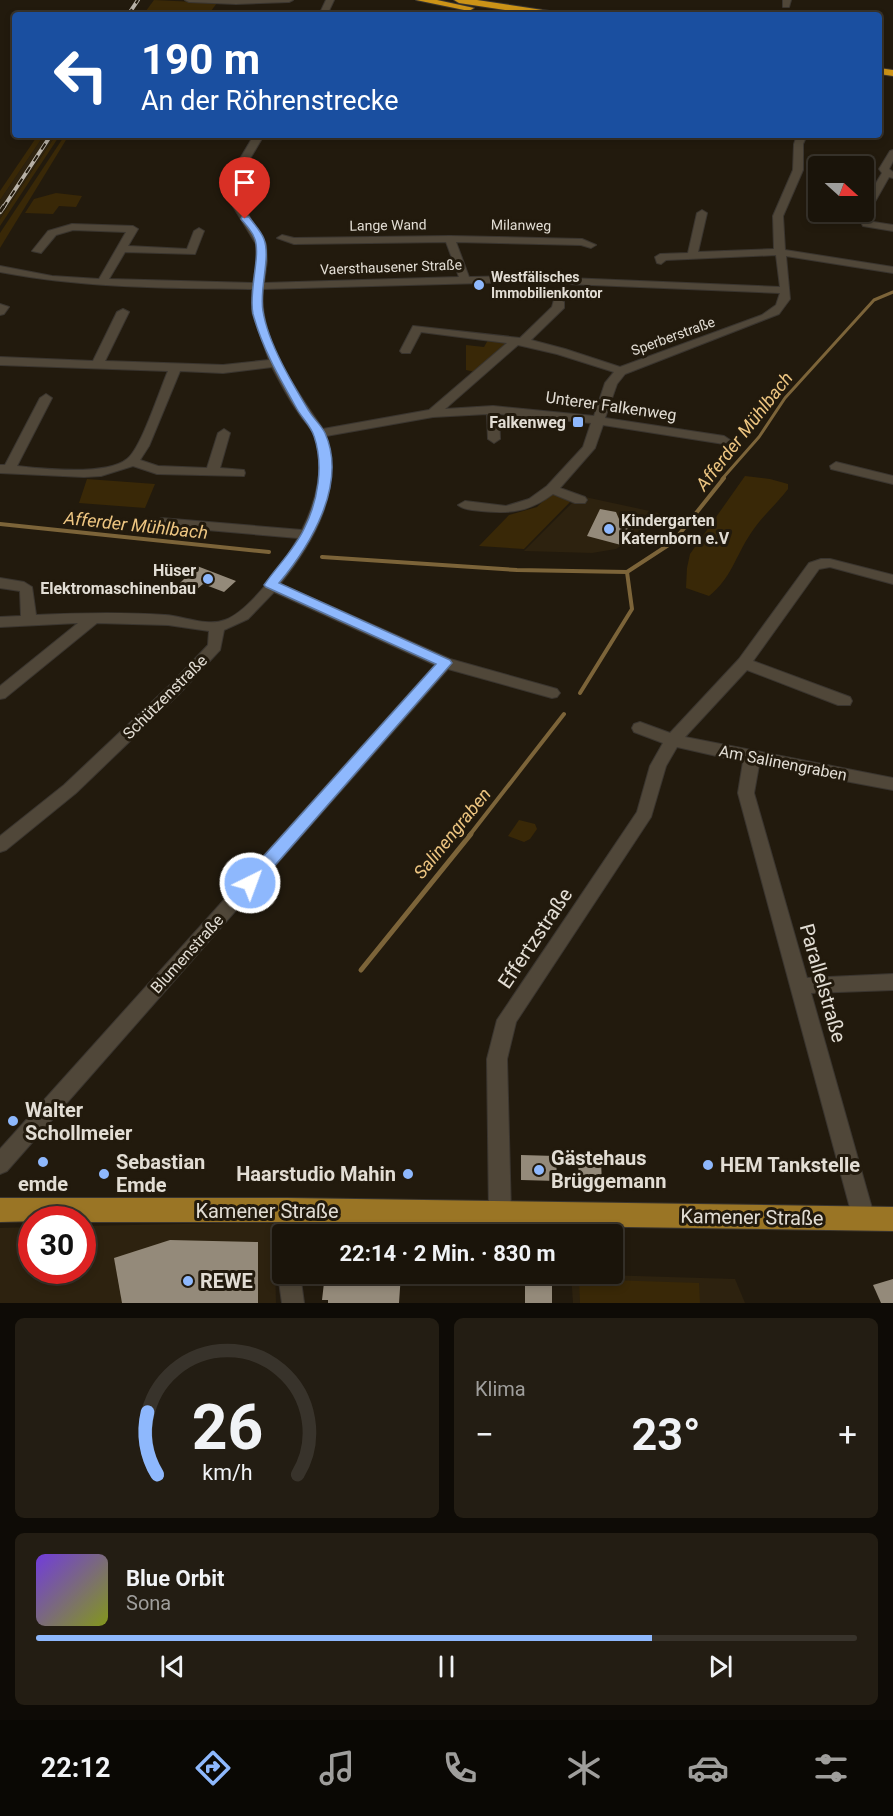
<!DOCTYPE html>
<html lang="de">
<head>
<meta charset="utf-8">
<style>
  body { margin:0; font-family:Roboto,sans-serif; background:#231d13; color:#f1f3f6; height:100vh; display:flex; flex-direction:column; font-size:22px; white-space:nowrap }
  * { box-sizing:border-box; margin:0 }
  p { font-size:20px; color:#9f9e9c }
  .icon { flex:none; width:33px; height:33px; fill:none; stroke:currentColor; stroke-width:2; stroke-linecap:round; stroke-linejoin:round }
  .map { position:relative; height:1303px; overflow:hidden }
  .panel { display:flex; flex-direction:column; gap:15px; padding:15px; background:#0e0b06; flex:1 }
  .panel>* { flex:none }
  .guide { position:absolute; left:12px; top:12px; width:870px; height:126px; border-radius:6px; box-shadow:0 3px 9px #0003,0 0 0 2px #38332b; background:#1a4fa0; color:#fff; overflow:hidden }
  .needle { width:39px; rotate:111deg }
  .fabs { position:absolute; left:808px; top:156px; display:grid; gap:12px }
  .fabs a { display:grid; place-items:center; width:66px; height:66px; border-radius:6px; background:#1a140a; box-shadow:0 3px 9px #0003,0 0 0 2px #38332b; font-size:30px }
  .speed { position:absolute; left:18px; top:1206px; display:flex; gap:12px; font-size:30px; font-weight:700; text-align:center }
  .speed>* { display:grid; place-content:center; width:78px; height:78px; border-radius:50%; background:#1a140a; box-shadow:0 3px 9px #0003,0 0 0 2px #38332b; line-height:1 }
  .speed .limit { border:9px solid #d22; background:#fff; color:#111 }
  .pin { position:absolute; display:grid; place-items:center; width:51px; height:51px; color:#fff; margin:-62px -26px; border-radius:50% 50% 50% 0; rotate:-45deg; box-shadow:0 0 6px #0007 }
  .pin .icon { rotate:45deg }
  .me { position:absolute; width:66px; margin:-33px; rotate:42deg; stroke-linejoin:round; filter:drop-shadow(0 0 4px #0008) }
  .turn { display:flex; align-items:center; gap:21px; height:126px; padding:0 30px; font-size:27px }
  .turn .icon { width:78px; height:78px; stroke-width:2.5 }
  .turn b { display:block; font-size:42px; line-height:51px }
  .big { font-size:45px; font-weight:700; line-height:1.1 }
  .panel .widget { flex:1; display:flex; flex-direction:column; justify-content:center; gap:9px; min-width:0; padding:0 21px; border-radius:9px; background:#231d13 }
  .panel .dial { align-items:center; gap:0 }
  .dial svg { height:156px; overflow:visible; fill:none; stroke:#38332b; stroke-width:7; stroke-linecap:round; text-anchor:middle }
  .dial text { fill:#f1f3f6; stroke:none }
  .song { display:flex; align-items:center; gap:18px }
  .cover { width:72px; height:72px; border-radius:9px; background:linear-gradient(135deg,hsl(260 70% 55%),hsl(70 70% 35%)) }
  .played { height:6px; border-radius:3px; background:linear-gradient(90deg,#8eb8fd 75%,#38332b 75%) }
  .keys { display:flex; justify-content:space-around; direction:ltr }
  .heat { display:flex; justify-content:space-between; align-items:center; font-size:33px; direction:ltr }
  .panel .tiles { flex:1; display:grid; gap:15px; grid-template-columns:1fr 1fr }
  .widget:last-child { grid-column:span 2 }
  .trip { position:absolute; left:272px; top:1224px; width:351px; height:60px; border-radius:6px; background:#1a140a; box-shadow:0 3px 9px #0003,0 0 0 2px #38332b; font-weight:700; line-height:60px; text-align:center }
  .menu { display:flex; height:96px; justify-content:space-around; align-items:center; background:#0a0804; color:#9f9e9c }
  .menu .icon { width:42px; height:42px }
  .menu .current { color:#8eb8fd }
  .menu b { font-size:27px; color:#f1f3f6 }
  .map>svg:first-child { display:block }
</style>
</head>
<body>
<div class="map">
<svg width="893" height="1303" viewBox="0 0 893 1303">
  <rect width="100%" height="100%" fill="#221a0d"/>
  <!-- built -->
  <g fill="#2d220f">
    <path d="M44 135H56L0 219V200Z"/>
    <path d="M585 497 659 513 643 532 616 549 592 553 524 551 574 501 580 502Z"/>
    <path d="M274 1222 276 1303H0V1228L31 1227 32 1270H82L83 1226Z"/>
    <path d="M571 1274 735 1279 745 1303H573Z"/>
  </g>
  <!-- green -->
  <g fill="#392807">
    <path d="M154 0 217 3 208 15H143Z"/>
    <path d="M38 135H44L0 200V191Z"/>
    <path d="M56 135H60L0 226V219Z"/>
    <path d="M65 135H69L0 248V233Z"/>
    <path d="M56 193 82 196 76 207 59 206 53 214 25 213 34 199Z"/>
    <path d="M488 340 508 343 475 372 466 370V345L484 347Z"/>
    <path d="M745 476 770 479 788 484V489C776 505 761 517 751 533 736 555 731 579 709 596L686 588 687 568 690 554Z"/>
    <path d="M87 479 155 484 145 508 79 503Z"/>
    <path d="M555 494 572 500 524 549 479 546 509 515 537 507 549 495Z"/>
    <path d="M519 820 535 824 537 829 530 839 524 842 508 836Z"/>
    <path d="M579 1279 699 1283 700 1303H580Z"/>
  </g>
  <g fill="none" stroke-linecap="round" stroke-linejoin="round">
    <!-- stream-far2 -->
    <path stroke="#7c6439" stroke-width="3" d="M722 479 759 437 785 398 874 300 893 292"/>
    <!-- stream-far1 -->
    <g stroke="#7c6439" stroke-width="4">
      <path d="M0 524 269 552"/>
      <path d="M322 557 517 570 627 572 673 542 724 478"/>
      <path d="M580 693 632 609 627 572"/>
      <path d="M469 836 564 714"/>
    </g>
    <!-- stream -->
    <path stroke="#7c6439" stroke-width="5" d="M361 970 471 834"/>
  </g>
  <!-- building -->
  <g fill="#948a7a">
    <path d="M600 509 616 512 619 519 632 516 639 517 628 538 625 537 621 545 587 536Z"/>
    <path d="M197 566 236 581 224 592 203 584 196 590 180 583Z"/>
    <path d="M521 1155 556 1156 557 1181 521 1180Z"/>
    <path d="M578 1161H601L602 1184H579Z"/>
    <path d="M170 1240 258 1242V1303H122L114 1258Z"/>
    <path d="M325 1274H401L399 1303H328V1300H322Z"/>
    <rect x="525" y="1274" width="27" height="29"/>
    <path d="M893 1279V1303H881L873 1285Z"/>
  </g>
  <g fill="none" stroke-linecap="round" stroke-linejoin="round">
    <!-- minor casing -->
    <g stroke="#3a352f" stroke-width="2">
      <g id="minor">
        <path d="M185 0H293L289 2 236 4 189 2Z"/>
        <path d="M326 0H334L327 15H319Z"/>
        <path d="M783 0H791L789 7H783Z"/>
        <path d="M254 135H264L241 174 238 198 266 244 267 261 264 283 459 277 446 242 294 244 277 238 282 235 294 238 450 236 582 239 596 245 591 248 581 245 456 242 469 277 521 276 780 287 776 255 666 260 661 264 657 263 655 257 660 254 688 253 697 213 702 210 707 213 698 252 774 249 773 216 793 170 794 144 797 135H807L803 144V170L783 216 785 250 893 267V273L786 256 790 299 779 314 625 374 617 384 605 418 724 436 730 440 724 444 603 425 595 448 560 488 585 497 587 500 585 503H575L553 494C529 512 510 514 481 511 473 510 464 510 458 505L465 501 506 506 529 499 547 486 583 447 591 423 499 414 500 439 494 443 488 439 487 414 433 417 326 436C343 491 314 542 280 584L450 659 557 689 560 693 557 697 552 698 448 669 7 1171 0 1174V1149L435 665 274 592 248 619 224 630 220 650 181 692 76 793 6 850 0 852V836L64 785 171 684 208 645 209 631 168 625 97 623 5 698 0 699V686L78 623 0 627V617L21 616 20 591 0 588V578L24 582 32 587 36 615C79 613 122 612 165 615 183 616 207 627 225 620 250 611 285 562 298 538L161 526 154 522 161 518 302 530C316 502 328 461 312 431 308 424 302 419 298 412 288 398 280 382 272 367L223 373 180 371 149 446 140 460 158 466 207 468 218 433 224 429 230 433 220 468 244 470 245 473 244 476 157 474 133 466 101 476 84 477 0 473V465H5L40 398 46 394 52 398 17 466C43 469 106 476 127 459 141 449 160 389 168 371L0 365V357L93 361 117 312 123 309 129 312 105 361 223 365 269 360 252 312V289C168 288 83 288 0 272V266L52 276 99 279 126 232 73 230 56 235 41 253 32 251 48 231 72 224 133 226 138 229 128 246 187 249 194 231 199 228 204 231 195 254 125 252 109 279 253 283 257 261 256 244 228 198 231 174ZM521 282 780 293 776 305 762 315 620 367 565 349 531 340 564 308V302L558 299 554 300 552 307 520 338 413 326 400 351 402 353H410L421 332 507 343 429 410 323 429C296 390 258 339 263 289ZM518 345 557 354 614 372 605 383 594 416 493 406 445 409Z"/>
        <path d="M893 150V161L889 169 893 172V178L889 177 872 207H864V203L882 173 879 169 890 151Z"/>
        <path d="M867 221 893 225V231L863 226 862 224Z"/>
        <path d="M0 304 9 307 4 314 0 315Z"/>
        <path d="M836 462 893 476V484L831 469 830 466Z"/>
        <path d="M821 559H830L893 575V584L830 567 819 569 753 661 850 697 852 701 850 705H838L747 670 685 737 893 778V790L759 765 754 793 807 978 893 974V990L811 993 875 1219 872 1226 864 1229 856 1226 853 1219 738 793 743 762 677 747 666 766 651 817 516 1022 507 1059 511 1214 508 1221 500 1224 492 1221 489 1214 487 1059 497 1020 637 812 650 766 663 743 634 732 632 728 634 724 640 722 670 733 739 659 809 563Z"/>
        <path d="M288 1200 296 1203 299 1210V1234H282V1242C274 1232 276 1214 280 1203Z"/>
        <path d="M281 1266 282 1274H300L304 1303H282L278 1274Z"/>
      </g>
    </g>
    <!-- major casing -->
    <g stroke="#3a352f" stroke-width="2">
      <path id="major" d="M0 1198H288L893 1207V1231L288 1222H82V1220L0 1222Z"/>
    </g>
    <!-- highway casing -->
    <g stroke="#3a352f" stroke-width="2">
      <g id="highway">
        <path d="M416 0H437L474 8 469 11Z"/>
        <path d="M454 0H477L556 12 561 15H538L459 3Z"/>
        <path d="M879 68 893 70V76L879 74Z"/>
      </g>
    </g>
    <!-- minor -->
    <use href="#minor" fill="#504739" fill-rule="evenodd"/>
    <!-- major -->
    <use href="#major" fill="#9a7525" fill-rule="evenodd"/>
    <!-- highway -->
    <use href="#highway" fill="#cc9317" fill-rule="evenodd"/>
    <!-- rail-far1 casing -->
    <g stroke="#b6b0a6" stroke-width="4">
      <g id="rail-far1">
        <path d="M128 15 138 0"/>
        <path d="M3 208 51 135"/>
      </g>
    </g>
    <!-- rail casing -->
    <g stroke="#b6b0a6" stroke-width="4.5">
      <path id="rail" d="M0 212 4 206"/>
    </g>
    <!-- rail-far1 -->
    <use href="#rail-far1" stroke="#221a0d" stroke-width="2" stroke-dasharray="7" stroke-linecap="butt"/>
    <!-- rail -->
    <use href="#rail" stroke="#221a0d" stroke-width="3" stroke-dasharray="8" stroke-linecap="butt"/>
  </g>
  <!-- route -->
  <path fill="#8eb8fd" stroke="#5c78a4" stroke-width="1.5" d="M242 217H249C254 224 261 231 264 239 271 258 259 289 263 311 268 343 292 383 309 411 313 418 321 425 325 433 348 484 310 546 279 583L450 660 452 663 256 887 250 889 244 887 242 883 244 878 436 664 266 587 264 585C277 566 294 550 304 529 318 501 324 466 314 436 311 426 302 418 297 409 280 379 262 348 253 314 248 291 262 253 254 237 251 230 245 224 241 219Z"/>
  <!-- markers -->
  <g fill="#8eb8fd" stroke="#221a0d" stroke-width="2">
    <circle cx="479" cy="285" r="6"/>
    <rect x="572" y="416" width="12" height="12" rx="3"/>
    <circle cx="609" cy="529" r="6"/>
    <circle cx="208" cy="579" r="6"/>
    <circle cx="13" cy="1121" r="6"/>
    <circle cx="43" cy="1162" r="6"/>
    <circle cx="708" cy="1165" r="6"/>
    <circle cx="539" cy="1170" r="6"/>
    <circle cx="104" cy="1174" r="6"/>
    <circle cx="408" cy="1174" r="6"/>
    <circle cx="188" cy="1281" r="6"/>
  </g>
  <g text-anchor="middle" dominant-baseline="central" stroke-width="6" stroke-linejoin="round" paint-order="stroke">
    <!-- far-street labels -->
    <g font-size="14" fill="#e2ddd4" stroke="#221a0d">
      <text transform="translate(388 225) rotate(-1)">Lange Wand</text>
      <text transform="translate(521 225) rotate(1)">Milanweg</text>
      <text transform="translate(391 267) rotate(-2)">Vaersthausener Straße</text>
      <text transform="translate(673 336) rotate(-20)">Sperberstraße</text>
    </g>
    <!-- far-poi labels -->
    <g font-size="14" font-weight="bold" fill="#e2ddd4" stroke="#221a0d" text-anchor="start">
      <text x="491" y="277">Westfälisches<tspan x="491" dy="16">Immobilienkontor</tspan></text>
    </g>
    <!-- street labels -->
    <g font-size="16" fill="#e2ddd4" stroke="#221a0d">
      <text transform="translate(611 406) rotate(8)">Unterer Falkenweg</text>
      <text transform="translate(165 697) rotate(-45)">Schützenstraße</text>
      <text transform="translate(783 763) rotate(11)">Am Salinengraben</text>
      <text transform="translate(187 954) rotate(-48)">Blumenstraße</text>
    </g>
    <!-- poi labels -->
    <g font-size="16" font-weight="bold" fill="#e2ddd4" stroke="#221a0d" text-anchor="end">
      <text x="566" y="422">Falkenweg</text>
      <text x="621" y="520" text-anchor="start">Kindergarten<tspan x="621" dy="18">Katernborn e.V</tspan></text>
      <text x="196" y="570">Hüser<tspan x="196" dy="18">Elektromaschinenbau</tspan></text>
    </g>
    <!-- water labels -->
    <g font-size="18" font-style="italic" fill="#edc581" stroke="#221a0d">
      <text transform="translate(744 431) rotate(-52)">Afferder Mühlbach</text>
      <text transform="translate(136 525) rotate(6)">Afferder Mühlbach</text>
      <text transform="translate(452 833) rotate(-51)">Salinengraben</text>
    </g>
    <!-- near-street labels -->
    <g font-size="20" fill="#e2ddd4" stroke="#221a0d">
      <text transform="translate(535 938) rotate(-56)">Effertzstraße</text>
      <text transform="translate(823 983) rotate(74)">Parallelstraße</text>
      <text x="267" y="1211">Kamener Straße</text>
      <text transform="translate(752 1217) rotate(1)">Kamener Straße</text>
    </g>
    <!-- near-poi labels -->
    <g font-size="20" font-weight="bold" fill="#e2ddd4" stroke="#221a0d" text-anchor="start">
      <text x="25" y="1110">Walter<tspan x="25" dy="23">Schollmeier</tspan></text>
      <text x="551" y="1158">Gästehaus<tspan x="551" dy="23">Brüggemann</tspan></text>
      <text x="116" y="1162">Sebastian<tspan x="116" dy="23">Emde</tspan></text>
      <text x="720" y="1165">HEM Tankstelle</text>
      <text x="396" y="1174" text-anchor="end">Haarstudio Mahin</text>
      <text x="43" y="1184" text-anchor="middle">emde</text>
      <text x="200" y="1281">REWE</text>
    </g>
  </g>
</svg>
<div class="fabs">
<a><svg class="needle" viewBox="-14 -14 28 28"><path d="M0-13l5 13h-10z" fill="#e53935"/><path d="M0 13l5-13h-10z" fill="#9f9e9c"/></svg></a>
</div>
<div class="speed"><div class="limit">30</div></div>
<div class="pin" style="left:245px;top:219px;background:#d93025"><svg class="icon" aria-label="arrive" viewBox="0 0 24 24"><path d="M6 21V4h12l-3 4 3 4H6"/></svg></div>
<svg class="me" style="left:250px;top:883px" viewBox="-20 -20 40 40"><circle r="17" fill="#8eb8fd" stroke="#fff" stroke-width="3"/><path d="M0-11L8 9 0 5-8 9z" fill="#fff"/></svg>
<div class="trip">22:14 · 2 Min. · 830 m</div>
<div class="guide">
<div class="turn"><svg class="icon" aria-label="left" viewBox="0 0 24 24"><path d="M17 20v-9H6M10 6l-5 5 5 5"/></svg><div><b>190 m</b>An der Röhrenstrecke</div></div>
</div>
</div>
<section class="panel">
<div class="tiles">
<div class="widget dial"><svg viewBox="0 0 100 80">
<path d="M14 69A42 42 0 1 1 86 69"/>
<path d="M14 69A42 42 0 0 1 9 37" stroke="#8eb8fd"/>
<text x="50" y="56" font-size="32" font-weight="700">26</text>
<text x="50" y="72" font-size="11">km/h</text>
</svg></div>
<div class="widget"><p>Klima</p>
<div class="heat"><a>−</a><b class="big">23°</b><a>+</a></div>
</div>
<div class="widget">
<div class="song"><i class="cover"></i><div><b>Blue Orbit</b><p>Sona</p></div></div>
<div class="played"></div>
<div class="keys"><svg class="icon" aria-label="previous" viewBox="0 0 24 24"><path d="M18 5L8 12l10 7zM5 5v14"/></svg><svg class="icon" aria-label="pause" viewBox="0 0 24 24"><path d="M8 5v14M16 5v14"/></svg><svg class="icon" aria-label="next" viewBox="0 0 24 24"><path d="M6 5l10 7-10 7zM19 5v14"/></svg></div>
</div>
</div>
</section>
<nav class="menu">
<b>22:12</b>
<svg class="icon current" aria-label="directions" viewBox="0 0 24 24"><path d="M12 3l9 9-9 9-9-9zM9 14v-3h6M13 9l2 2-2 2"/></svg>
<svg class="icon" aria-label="music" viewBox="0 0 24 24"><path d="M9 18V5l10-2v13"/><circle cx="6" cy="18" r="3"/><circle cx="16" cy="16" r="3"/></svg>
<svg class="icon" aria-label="phone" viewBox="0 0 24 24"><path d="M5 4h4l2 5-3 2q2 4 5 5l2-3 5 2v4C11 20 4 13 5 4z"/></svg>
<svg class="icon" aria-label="climate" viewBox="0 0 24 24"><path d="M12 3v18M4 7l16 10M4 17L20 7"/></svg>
<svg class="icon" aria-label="car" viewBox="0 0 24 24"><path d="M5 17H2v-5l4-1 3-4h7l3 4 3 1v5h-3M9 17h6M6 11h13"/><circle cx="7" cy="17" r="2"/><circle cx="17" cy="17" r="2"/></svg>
<svg class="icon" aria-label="filters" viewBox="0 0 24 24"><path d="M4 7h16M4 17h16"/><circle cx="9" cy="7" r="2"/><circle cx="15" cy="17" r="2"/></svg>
</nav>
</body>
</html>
